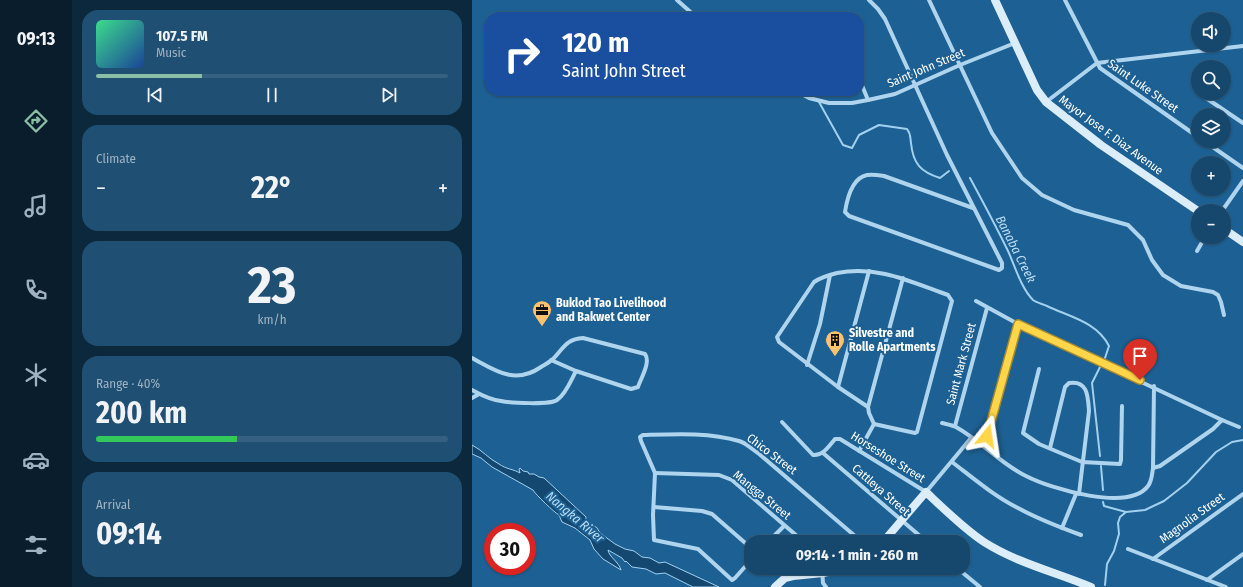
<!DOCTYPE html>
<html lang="en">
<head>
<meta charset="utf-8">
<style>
  body { margin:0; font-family:"Fira Sans Condensed",sans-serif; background:#1f4f73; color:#f1f3f6; height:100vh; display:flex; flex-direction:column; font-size:15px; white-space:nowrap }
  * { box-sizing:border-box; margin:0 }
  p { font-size:13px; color:#9eb2c2 }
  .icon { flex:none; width:22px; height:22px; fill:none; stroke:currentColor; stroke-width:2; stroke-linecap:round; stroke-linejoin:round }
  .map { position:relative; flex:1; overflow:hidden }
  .sheet { display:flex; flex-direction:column; gap:10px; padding:10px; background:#0c283c; width:400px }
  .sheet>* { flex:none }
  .banner { position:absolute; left:12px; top:12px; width:380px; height:84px; border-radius:16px; box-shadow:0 1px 3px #0004,0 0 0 1px #356081; background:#1a4fa0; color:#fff; overflow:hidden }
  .buttons { position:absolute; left:719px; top:12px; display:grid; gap:8px }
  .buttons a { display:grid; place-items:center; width:40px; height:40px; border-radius:50%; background:#16486e; box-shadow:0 1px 3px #0004,0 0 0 1px #356081; font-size:20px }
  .speed { position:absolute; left:12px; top:523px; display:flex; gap:8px; font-size:20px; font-weight:700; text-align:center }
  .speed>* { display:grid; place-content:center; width:52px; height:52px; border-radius:50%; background:#16486e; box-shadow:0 1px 3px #0004,0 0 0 1px #356081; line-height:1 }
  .speed .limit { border:6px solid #d22; background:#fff; color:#111 }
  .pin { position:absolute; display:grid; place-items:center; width:34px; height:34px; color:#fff; margin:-41px -17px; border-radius:50% 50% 50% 0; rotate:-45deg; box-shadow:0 0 4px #0007 }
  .pin .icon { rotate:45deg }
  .me { position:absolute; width:44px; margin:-22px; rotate:15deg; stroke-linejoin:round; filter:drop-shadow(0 0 3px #0008) }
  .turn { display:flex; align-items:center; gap:14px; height:84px; padding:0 12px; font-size:18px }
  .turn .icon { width:52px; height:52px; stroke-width:2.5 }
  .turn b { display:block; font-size:28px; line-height:34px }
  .big { font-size:30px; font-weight:700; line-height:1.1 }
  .sheet .widget { flex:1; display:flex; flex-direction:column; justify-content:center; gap:6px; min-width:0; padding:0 14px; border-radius:16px; background:#1f4f73 }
  .sheet .dial { align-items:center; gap:0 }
  .dial b { font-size:52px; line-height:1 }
  .song { display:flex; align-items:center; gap:12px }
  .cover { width:48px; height:48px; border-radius:6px; background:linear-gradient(135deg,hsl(150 70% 55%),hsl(220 70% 35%)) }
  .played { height:4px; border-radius:2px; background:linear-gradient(90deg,#8abfa5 30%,#356081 30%) }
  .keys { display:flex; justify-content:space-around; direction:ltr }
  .heat { display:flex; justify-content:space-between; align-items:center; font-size:22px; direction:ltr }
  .charge { height:6px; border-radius:3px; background:linear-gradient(90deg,#34c759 40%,#356081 0) }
  .trip { position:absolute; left:272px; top:535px; width:226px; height:40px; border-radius:16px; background:#16486e; box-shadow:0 1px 3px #0004,0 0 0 1px #356081; font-weight:700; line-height:40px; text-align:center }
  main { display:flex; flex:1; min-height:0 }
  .dock { display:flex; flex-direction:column; width:72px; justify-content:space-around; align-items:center; background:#091d2c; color:#9eb2c2 }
  .dock .icon { width:28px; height:28px }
  .dock .on { color:#8abfa5 }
  .dock b { font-size:18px; color:#f1f3f6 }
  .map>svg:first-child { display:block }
</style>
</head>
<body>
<main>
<nav class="dock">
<b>09:13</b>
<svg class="icon on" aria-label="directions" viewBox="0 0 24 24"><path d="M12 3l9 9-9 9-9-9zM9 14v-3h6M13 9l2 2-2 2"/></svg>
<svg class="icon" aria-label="music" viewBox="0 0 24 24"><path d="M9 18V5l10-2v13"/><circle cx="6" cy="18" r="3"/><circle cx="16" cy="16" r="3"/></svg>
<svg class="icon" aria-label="phone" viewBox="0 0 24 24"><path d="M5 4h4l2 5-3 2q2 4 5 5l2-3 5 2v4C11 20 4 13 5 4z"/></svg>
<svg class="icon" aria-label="climate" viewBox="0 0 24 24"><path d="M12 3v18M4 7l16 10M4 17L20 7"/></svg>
<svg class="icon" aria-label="car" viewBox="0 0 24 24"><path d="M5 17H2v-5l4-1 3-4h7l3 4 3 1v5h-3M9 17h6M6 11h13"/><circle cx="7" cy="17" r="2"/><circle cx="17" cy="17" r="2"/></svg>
<svg class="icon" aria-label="filters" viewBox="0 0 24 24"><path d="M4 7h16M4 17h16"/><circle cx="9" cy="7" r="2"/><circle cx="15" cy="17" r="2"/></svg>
</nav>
<section class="sheet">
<div class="widget">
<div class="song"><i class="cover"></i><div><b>107.5 FM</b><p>Music</p></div></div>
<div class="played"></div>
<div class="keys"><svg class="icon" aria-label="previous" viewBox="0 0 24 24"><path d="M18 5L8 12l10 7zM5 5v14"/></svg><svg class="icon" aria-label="pause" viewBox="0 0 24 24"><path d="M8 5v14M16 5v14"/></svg><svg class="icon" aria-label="next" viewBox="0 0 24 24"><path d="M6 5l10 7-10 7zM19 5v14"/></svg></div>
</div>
<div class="widget"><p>Climate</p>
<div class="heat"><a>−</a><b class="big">22°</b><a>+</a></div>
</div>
<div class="widget dial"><b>23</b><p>km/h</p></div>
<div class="widget"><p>Range · 40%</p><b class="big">200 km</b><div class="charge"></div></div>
<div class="widget"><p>Arrival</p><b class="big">09:14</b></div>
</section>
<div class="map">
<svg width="771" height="587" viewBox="0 0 771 587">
  <rect width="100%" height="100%" fill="#1d6093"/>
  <!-- water -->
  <path fill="#144871" stroke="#a2d1f0" d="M0 445C10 450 17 459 27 464 34 469 41 469 48 473L47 469 48 468 51 471 56 472 57 474H62L67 477 72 478 114 517V520L125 528 128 533 143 544 153 549 162 551 170 557 178 558 187 563 193 562 247 587H221L193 573 184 574 174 569 160 567 154 561 153 562 150 558 136 550C137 557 147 562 149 570L131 559 122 549 118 540 103 528 90 522 87 515C83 513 63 494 61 490L20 467 9 458 0 454Z"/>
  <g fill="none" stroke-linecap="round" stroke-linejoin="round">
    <!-- stream -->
    <g stroke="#a2d1f0" stroke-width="2">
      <path d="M347 102 371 145 380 148 387 135 407 125 435 129C439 134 438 137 439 143 441 164 449 172 468 178L477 171"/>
      <path d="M498 178C511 202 524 226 536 251 543 266 549 288 561 300 565 303 571 304 575 306 598 317 625 322 637 346L633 358"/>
      <path d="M628 367 620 383 628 456"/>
      <path d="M629 466 631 490"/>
      <path d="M631 502 632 506 654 512 648 517 646 523 647 534 642 551 635 564 633 585"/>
      <path d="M654 512 673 510 692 501 715 483 744 452 760 442 771 440"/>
    </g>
    <!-- minor -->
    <g stroke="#afd4ee" stroke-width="4">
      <path d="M205 0 224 17"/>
      <path d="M397 0 406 9 413 19 475 155 530 263V268L527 270 377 216 373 212C375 199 380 178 395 175 401 174 406 175 412 176L501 208"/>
      <path d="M457 0 520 133 550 178 570 195 602 210 656 225 671 240 680 260 691 275 709 286 741 292 746 295 749 302 752 315"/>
      <path d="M593 0 628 68 726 137"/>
      <path d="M387 78 396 100"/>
      <path d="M324 91 337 98 357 103H380L396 100 423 94 488 65 543 43"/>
      <path d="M731 96 771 123"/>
      <path d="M574 102 625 63 771 46"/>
      <path d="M732 141 771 168"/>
      <path d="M750 211 771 181"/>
      <path d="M725 251 733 237"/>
      <path d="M504 301 546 324 750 420 767 427"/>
      <path d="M0 358C24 371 43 385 69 367 74 364 78 362 82 358 92 347 95 339 111 338L173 354C179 362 169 378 166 387L159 389 104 371 79 360"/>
      <path d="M335 365 348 324 358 275"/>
      <path d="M567 369 551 433 567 444 610 462 648 464 649 460 650 406"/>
      <path d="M366 387 397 271"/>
      <path d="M0 390C9 395 19 400 29 401 39 403 78 405 85 400 94 394 99 380 104 371"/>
      <path d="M0 398 7 394"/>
      <path d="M396 407 366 387 307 342 305 337 342 282C349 277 357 275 365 273 406 265 439 282 476 295L480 301 445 432 443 433 402 424 397 413 396 407 431 278"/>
      <path d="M310 422 341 455C351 456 357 446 363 439H368L454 492 499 438"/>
      <path d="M470 423C474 424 480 425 484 427 509 441 529 464 554 476 579 489 657 512 676 486 680 481 680 474 681 468L682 386"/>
      <path d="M483 426 515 308"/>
      <path d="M510 446 515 436 546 324"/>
      <path d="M578 448 593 387 597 383C616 380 616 397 617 411L607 494"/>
      <path d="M387 451 402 424"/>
      <path d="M351 453 455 542"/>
      <path d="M480 462C501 478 522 496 546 508 566 519 587 527 609 535"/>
      <path d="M681 468 688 466 741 429 750 420"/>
      <path d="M183 473 247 475 260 480 332 542"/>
      <path d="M182 507 230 511 240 514 279 548"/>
      <path d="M590 528 604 494"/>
      <path d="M296 542 312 526"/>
      <path d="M656 549 754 587"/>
      <path d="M681 559 771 494"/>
      <path d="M279 560 263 578 260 580 226 549 182 540 181 515 183 473 169 441 168 437 171 435C202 434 237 432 267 441 274 443 280 449 286 453L390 542"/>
      <path d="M350 568 351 583 354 587"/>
      <path d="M423 568 431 574"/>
      <path d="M485 568 508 587"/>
      <path d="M735 580 771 554"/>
    </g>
    <!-- secondary -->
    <g stroke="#dcedfa" stroke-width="8">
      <path d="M523 0 565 90 574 102 629 145 726 211"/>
      <path d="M752 229 771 242"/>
      <path d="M411 542 454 492C472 509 491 528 512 542 545 563 583 572 619 587"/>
      <path d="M303 587 313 578 321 576 351 573 377 568"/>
    </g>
  </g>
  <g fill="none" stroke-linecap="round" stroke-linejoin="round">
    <!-- route casing -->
    <g stroke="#a68a30" stroke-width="10">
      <path id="route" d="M515 436 546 324 668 380"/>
    </g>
    <!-- route -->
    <use href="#route" stroke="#ffd54a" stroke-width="7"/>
  </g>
  <!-- icons -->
  <defs>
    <g id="office-pin" transform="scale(1)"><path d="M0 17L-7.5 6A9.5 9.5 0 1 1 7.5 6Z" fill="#fec16d" stroke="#1d6093"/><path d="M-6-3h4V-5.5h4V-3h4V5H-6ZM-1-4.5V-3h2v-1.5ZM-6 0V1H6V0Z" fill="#111"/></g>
    <g id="building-pin" transform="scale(1)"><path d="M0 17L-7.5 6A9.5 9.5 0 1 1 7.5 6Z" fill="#fec16d" stroke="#1d6093"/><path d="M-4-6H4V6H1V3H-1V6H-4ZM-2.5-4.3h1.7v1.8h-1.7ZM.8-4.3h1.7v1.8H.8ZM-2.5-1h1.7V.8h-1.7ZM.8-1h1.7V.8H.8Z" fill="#111"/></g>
  </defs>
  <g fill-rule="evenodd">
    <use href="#office-pin" x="70" y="310"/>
    <use href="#building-pin" x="363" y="340"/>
  </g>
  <g text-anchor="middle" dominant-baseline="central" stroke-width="4" stroke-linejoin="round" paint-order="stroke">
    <!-- street labels -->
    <g font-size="12" fill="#fff" stroke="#1d6093">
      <text transform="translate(454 68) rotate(-23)">Saint John Street</text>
      <text transform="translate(671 86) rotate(35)">Saint Luke Street</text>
      <text transform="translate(639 135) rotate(36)">Mayor Jose F. Diaz Avenue</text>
      <text transform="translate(489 364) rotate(-75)">Saint Mark Street</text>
      <text transform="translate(300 454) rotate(37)">Chico Street</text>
      <text transform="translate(416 457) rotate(32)">Horseshoe Street</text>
      <text transform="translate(409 490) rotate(41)">Cattleya Street</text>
      <text transform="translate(290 495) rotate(39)">Mangga Street</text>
      <text transform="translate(720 518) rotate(-36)">Magnolia Street</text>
    </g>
    <!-- poi labels -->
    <g font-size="12" font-weight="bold" fill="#fff" stroke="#1d6093" text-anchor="start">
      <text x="84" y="303">Buklod Tao Livelihood<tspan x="84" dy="14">and Bakwet Center</tspan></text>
      <text x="377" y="333">Silvestre and<tspan x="377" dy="14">Rolle Apartments</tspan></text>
    </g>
    <!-- water labels -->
    <g font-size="13" font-style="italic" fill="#bbddf5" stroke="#1d6093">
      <text transform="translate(544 249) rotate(63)">Banaba Creek</text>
      <text transform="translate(103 517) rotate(40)">Nangka River</text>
    </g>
  </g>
</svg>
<div class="buttons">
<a><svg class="icon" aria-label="sound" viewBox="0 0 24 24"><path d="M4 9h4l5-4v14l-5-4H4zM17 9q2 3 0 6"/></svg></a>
<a><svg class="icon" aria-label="search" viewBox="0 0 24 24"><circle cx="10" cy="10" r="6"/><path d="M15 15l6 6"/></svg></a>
<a><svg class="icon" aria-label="layers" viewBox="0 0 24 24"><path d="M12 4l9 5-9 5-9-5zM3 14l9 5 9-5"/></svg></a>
<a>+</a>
<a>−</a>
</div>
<div class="speed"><div class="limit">30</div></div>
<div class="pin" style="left:668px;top:380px;background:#d93025"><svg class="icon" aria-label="arrive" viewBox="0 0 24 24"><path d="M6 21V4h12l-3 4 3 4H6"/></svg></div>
<svg class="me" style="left:515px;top:436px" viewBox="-20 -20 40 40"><path d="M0-17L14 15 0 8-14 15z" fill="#ffd54a" stroke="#fff" stroke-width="4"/></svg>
<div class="trip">09:14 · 1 min · 260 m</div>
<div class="banner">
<div class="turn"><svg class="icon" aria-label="right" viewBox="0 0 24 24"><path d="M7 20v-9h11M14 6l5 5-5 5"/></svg><div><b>120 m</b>Saint John Street</div></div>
</div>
</div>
</main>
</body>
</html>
